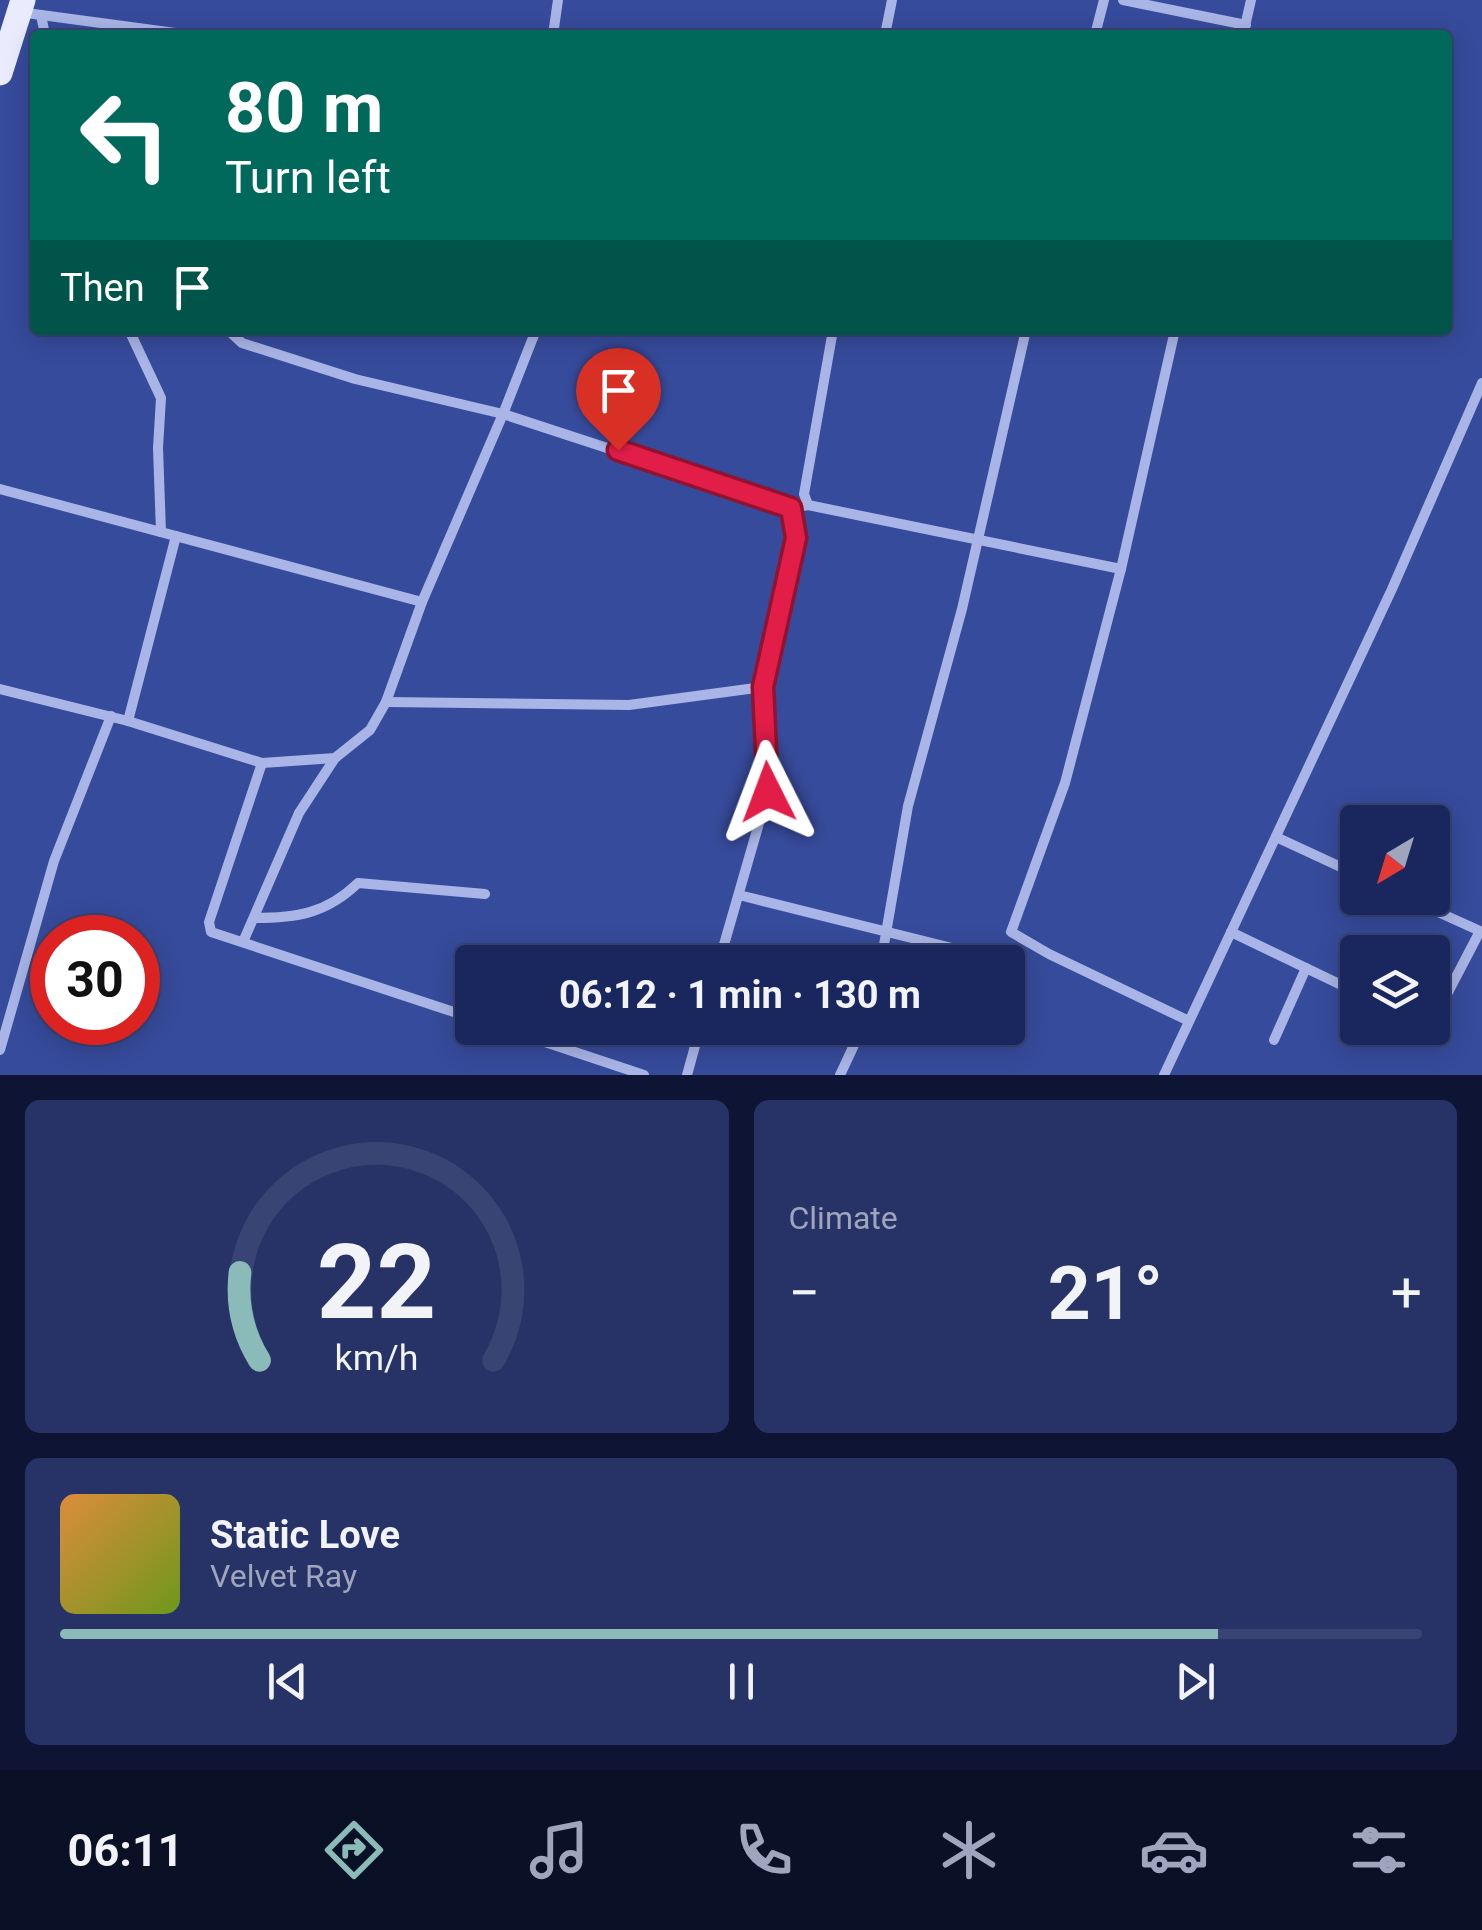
<!DOCTYPE html>
<html lang="en">
<head>
<meta charset="utf-8">
<style>
  body { margin:0; font-family:Roboto,sans-serif; background:#273367; color:#f1f3f6; height:100vh; display:flex; flex-direction:column; font-size:38px; white-space:nowrap }
  * { box-sizing:border-box; margin:0 }
  p { font-size:32px; color:#9fa5bc }
  .icon { flex:none; width:55px; height:55px; fill:none; stroke:currentColor; stroke-width:2; stroke-linecap:round; stroke-linejoin:round }
  .map { position:relative; height:1075px; overflow:hidden }
  .side { display:flex; flex-direction:column; gap:25px; padding:25px; background:#0e1534; flex:1 }
  .side>* { flex:none }
  .banner { position:absolute; left:30px; top:30px; width:1422px; height:305px; border-radius:10px; box-shadow:0 5px 25px #0003,0 0 0 2px #384473; background:#00695c; color:#fff; overflow:hidden }
  .needle { width:65px; rotate:218deg }
  .fabs { position:absolute; left:1340px; top:805px; display:grid; gap:20px }
  .fabs a { display:grid; place-items:center; width:110px; height:110px; border-radius:10px; background:#1a275e; box-shadow:0 5px 25px #0003,0 0 0 2px #384473; font-size:50px }
  .speed { position:absolute; left:30px; top:915px; display:flex; gap:20px; font-size:50px; font-weight:700; text-align:center }
  .speed>* { display:grid; place-content:center; width:130px; height:130px; border-radius:50%; background:#1a275e; box-shadow:0 5px 25px #0003,0 0 0 2px #384473; line-height:1 }
  .speed .limit { border:15px solid #d22; background:#fff; color:#111 }
  .pin { position:absolute; display:grid; place-items:center; width:85px; height:85px; color:#fff; margin:-102px -42px; border-radius:50% 50% 50% 0; rotate:-45deg; box-shadow:0 0 10px #0007 }
  .pin .icon { rotate:45deg }
  .me { position:absolute; width:110px; margin:-55px; rotate:357deg; stroke-linejoin:round; filter:drop-shadow(0 0 8px #0008) }
  .turn { display:flex; align-items:center; gap:35px; height:210px; padding:0 30px; font-size:45px }
  .turn .icon { width:130px; height:130px; stroke-width:2.5 }
  .turn b { display:block; font-size:70px; line-height:85px }
  .then { display:flex; align-items:center; height:95px; padding:0 30px; background:#0003; gap:20px; font-size:38px }
  .big { font-size:75px; font-weight:700; line-height:1.1 }
  .side .card { flex:1; display:flex; flex-direction:column; justify-content:center; gap:15px; min-width:0; padding:0 35px; border-radius:15px; background:#273367 }
  .side .dial { align-items:center; gap:0 }
  .dial svg { height:260px; overflow:visible; fill:none; stroke:#384473; stroke-width:7; stroke-linecap:round; text-anchor:middle }
  .dial text { fill:#f1f3f6; stroke:none }
  .song { display:flex; align-items:center; gap:30px }
  .cover { width:120px; height:120px; border-radius:15px; background:linear-gradient(135deg,hsl(30 70% 55%),hsl(80 70% 35%)) }
  .played { height:10px; border-radius:5px; background:linear-gradient(90deg,#8bbbb9 85%,#384473 85%) }
  .keys { display:flex; justify-content:space-around; direction:ltr }
  .heat { display:flex; justify-content:space-between; align-items:center; font-size:55px; direction:ltr }
  .side .tiles { flex:1; display:grid; gap:25px; grid-template-columns:1fr 1fr }
  .card:last-child { grid-column:span 2 }
  .trip { position:absolute; left:455px; top:945px; width:570px; height:100px; border-radius:10px; background:#1a275e; box-shadow:0 5px 25px #0003,0 0 0 2px #384473; font-weight:700; line-height:100px; text-align:center }
  .tab-bar { display:flex; height:160px; justify-content:space-around; align-items:center; background:#0a1026; color:#9fa5bc }
  .tab-bar .icon { width:70px; height:70px }
  .tab-bar .selected { color:#8bbbb9 }
  .tab-bar b { font-size:45px; color:#f1f3f6 }
  .map>svg:first-child { display:block }
</style>
</head>
<body>
<div class="map">
<svg width="1482" height="1075" viewBox="0 0 1482 1075">
  <rect width="100%" height="100%" fill="#23347e"/>
  <!-- green -->
  <path fill="#374b9c" fill-rule="evenodd" d="M0 0H1482V1075H0ZM35 35H1448V330H35ZM1358 822H1432V898H1358ZM52 938H138V1022H52ZM1358 952H1432V1028H1358ZM472 962H1008V1028H472Z"/>
  <g fill="none" stroke-linecap="round" stroke-linejoin="round">
    <!-- minor -->
    <g stroke="#a9b5e6" stroke-width="10">
      <path d="M1123 0 1246 25"/>
      <path d="M19 12 190 35"/>
      <path d="M41 15 45 35"/>
      <path d="M553 35 558 0"/>
      <path d="M885 35 892 0"/>
      <path d="M1095 35 1104 0"/>
      <path d="M1243 35 1251 0"/>
      <path d="M129 330 161 398 158 448 161 532"/>
      <path d="M228 330 242 343 355 379 503 414 536 330"/>
      <path d="M833 330 804 494 808 505 1121 569"/>
      <path d="M1175 330 1121 569 1065 783 1011 932 1049 954 1189 1021"/>
      <path d="M0 489 422 602"/>
      <path d="M0 689 128 721 262 763 335 758 370 730 386 702 422 602 503 414 791 508 808 505"/>
      <path d="M386 702 629 705 763 687"/>
      <path d="M128 721 176 536"/>
      <path d="M262 763 209 922 211 932 472 1018"/>
      <path d="M1276 837 1358 875"/>
      <path d="M739 895 980 955"/>
      <path d="M1407 898 1480 931 1432 1023"/>
      <path d="M254 918C296 918 326 914 358 883L485 894"/>
      <path d="M1231 932 1358 993"/>
      <path d="M243 942 299 813 335 758"/>
      <path d="M719 962 768 792 763 687 796 538 791 508"/>
      <path d="M881 962 908 806 962 609 1026 330"/>
      <path d="M503 1028 644 1075"/>
      <path d="M1274 1040 1306 968"/>
      <path d="M0 1050 54 861 111 716"/>
      <path d="M687 1075 700 1028"/>
      <path d="M840 1075 862 1028"/>
      <path d="M1164 1075 1392 589 1482 383"/>
    </g>
    <!-- primary -->
    <path stroke="#eaecfd" stroke-width="25" d="M0 73 23 0"/>
  </g>
  <g fill="none" stroke-linecap="round" stroke-linejoin="round">
    <!-- route casing -->
    <g stroke="#92132f" stroke-width="25">
      <path id="route" d="M618 450 791 508 796 538 763 687 768 792"/>
    </g>
    <!-- route -->
    <use href="#route" stroke="#e11d48" stroke-width="18"/>
  </g>
</svg>
<div class="fabs">
<a><svg class="needle" viewBox="-14 -14 28 28"><path d="M0-13l5 13h-10z" fill="#e53935"/><path d="M0 13l5-13h-10z" fill="#9fa5bc"/></svg></a>
<a><svg class="icon" aria-label="layers" viewBox="0 0 24 24"><path d="M12 4l9 5-9 5-9-5zM3 14l9 5 9-5"/></svg></a>
</div>
<div class="speed"><div class="limit">30</div></div>
<div class="pin" style="left:618px;top:450px;background:#d93025"><svg class="icon" aria-label="arrive" viewBox="0 0 24 24"><path d="M6 21V4h12l-3 4 3 4H6"/></svg></div>
<svg class="me" style="left:768px;top:792px" viewBox="-20 -20 40 40"><path d="M0-17L14 15 0 8-14 15z" fill="#e11d48" stroke="#fff" stroke-width="4"/></svg>
<div class="trip">06:12 · 1 min · 130 m</div>
<div class="banner">
<div class="turn"><svg class="icon" aria-label="left" viewBox="0 0 24 24"><path d="M17 20v-9H6M10 6l-5 5 5 5"/></svg><div><b>80 m</b>Turn left</div></div>
<div class="then">Then<svg class="icon" aria-label="arrive" viewBox="0 0 24 24"><path d="M6 21V4h12l-3 4 3 4H6"/></svg></div>
</div>
</div>
<section class="side">
<div class="tiles">
<div class="card dial"><svg viewBox="0 0 100 80">
<path d="M14 69A42 42 0 1 1 86 69"/>
<path d="M14 69A42 42 0 0 1 8 42" stroke="#8bbbb9"/>
<text x="50" y="56" font-size="32" font-weight="700">22</text>
<text x="50" y="72" font-size="11">km/h</text>
</svg></div>
<div class="card"><p>Climate</p>
<div class="heat"><a>−</a><b class="big">21°</b><a>+</a></div>
</div>
<div class="card">
<div class="song"><i class="cover"></i><div><b>Static Love</b><p>Velvet Ray</p></div></div>
<div class="played"></div>
<div class="keys"><svg class="icon" aria-label="previous" viewBox="0 0 24 24"><path d="M18 5L8 12l10 7zM5 5v14"/></svg><svg class="icon" aria-label="pause" viewBox="0 0 24 24"><path d="M8 5v14M16 5v14"/></svg><svg class="icon" aria-label="next" viewBox="0 0 24 24"><path d="M6 5l10 7-10 7zM19 5v14"/></svg></div>
</div>
</div>
</section>
<nav class="tab-bar">
<b>06:11</b>
<svg class="icon selected" aria-label="directions" viewBox="0 0 24 24"><path d="M12 3l9 9-9 9-9-9zM9 14v-3h6M13 9l2 2-2 2"/></svg>
<svg class="icon" aria-label="music" viewBox="0 0 24 24"><path d="M9 18V5l10-2v13"/><circle cx="6" cy="18" r="3"/><circle cx="16" cy="16" r="3"/></svg>
<svg class="icon" aria-label="phone" viewBox="0 0 24 24"><path d="M5 4h4l2 5-3 2q2 4 5 5l2-3 5 2v4C11 20 4 13 5 4z"/></svg>
<svg class="icon" aria-label="climate" viewBox="0 0 24 24"><path d="M12 3v18M4 7l16 10M4 17L20 7"/></svg>
<svg class="icon" aria-label="car" viewBox="0 0 24 24"><path d="M5 17H2v-5l4-1 3-4h7l3 4 3 1v5h-3M9 17h6M6 11h13"/><circle cx="7" cy="17" r="2"/><circle cx="17" cy="17" r="2"/></svg>
<svg class="icon" aria-label="filters" viewBox="0 0 24 24"><path d="M4 7h16M4 17h16"/><circle cx="9" cy="7" r="2"/><circle cx="15" cy="17" r="2"/></svg>
</nav>
</body>
</html>
